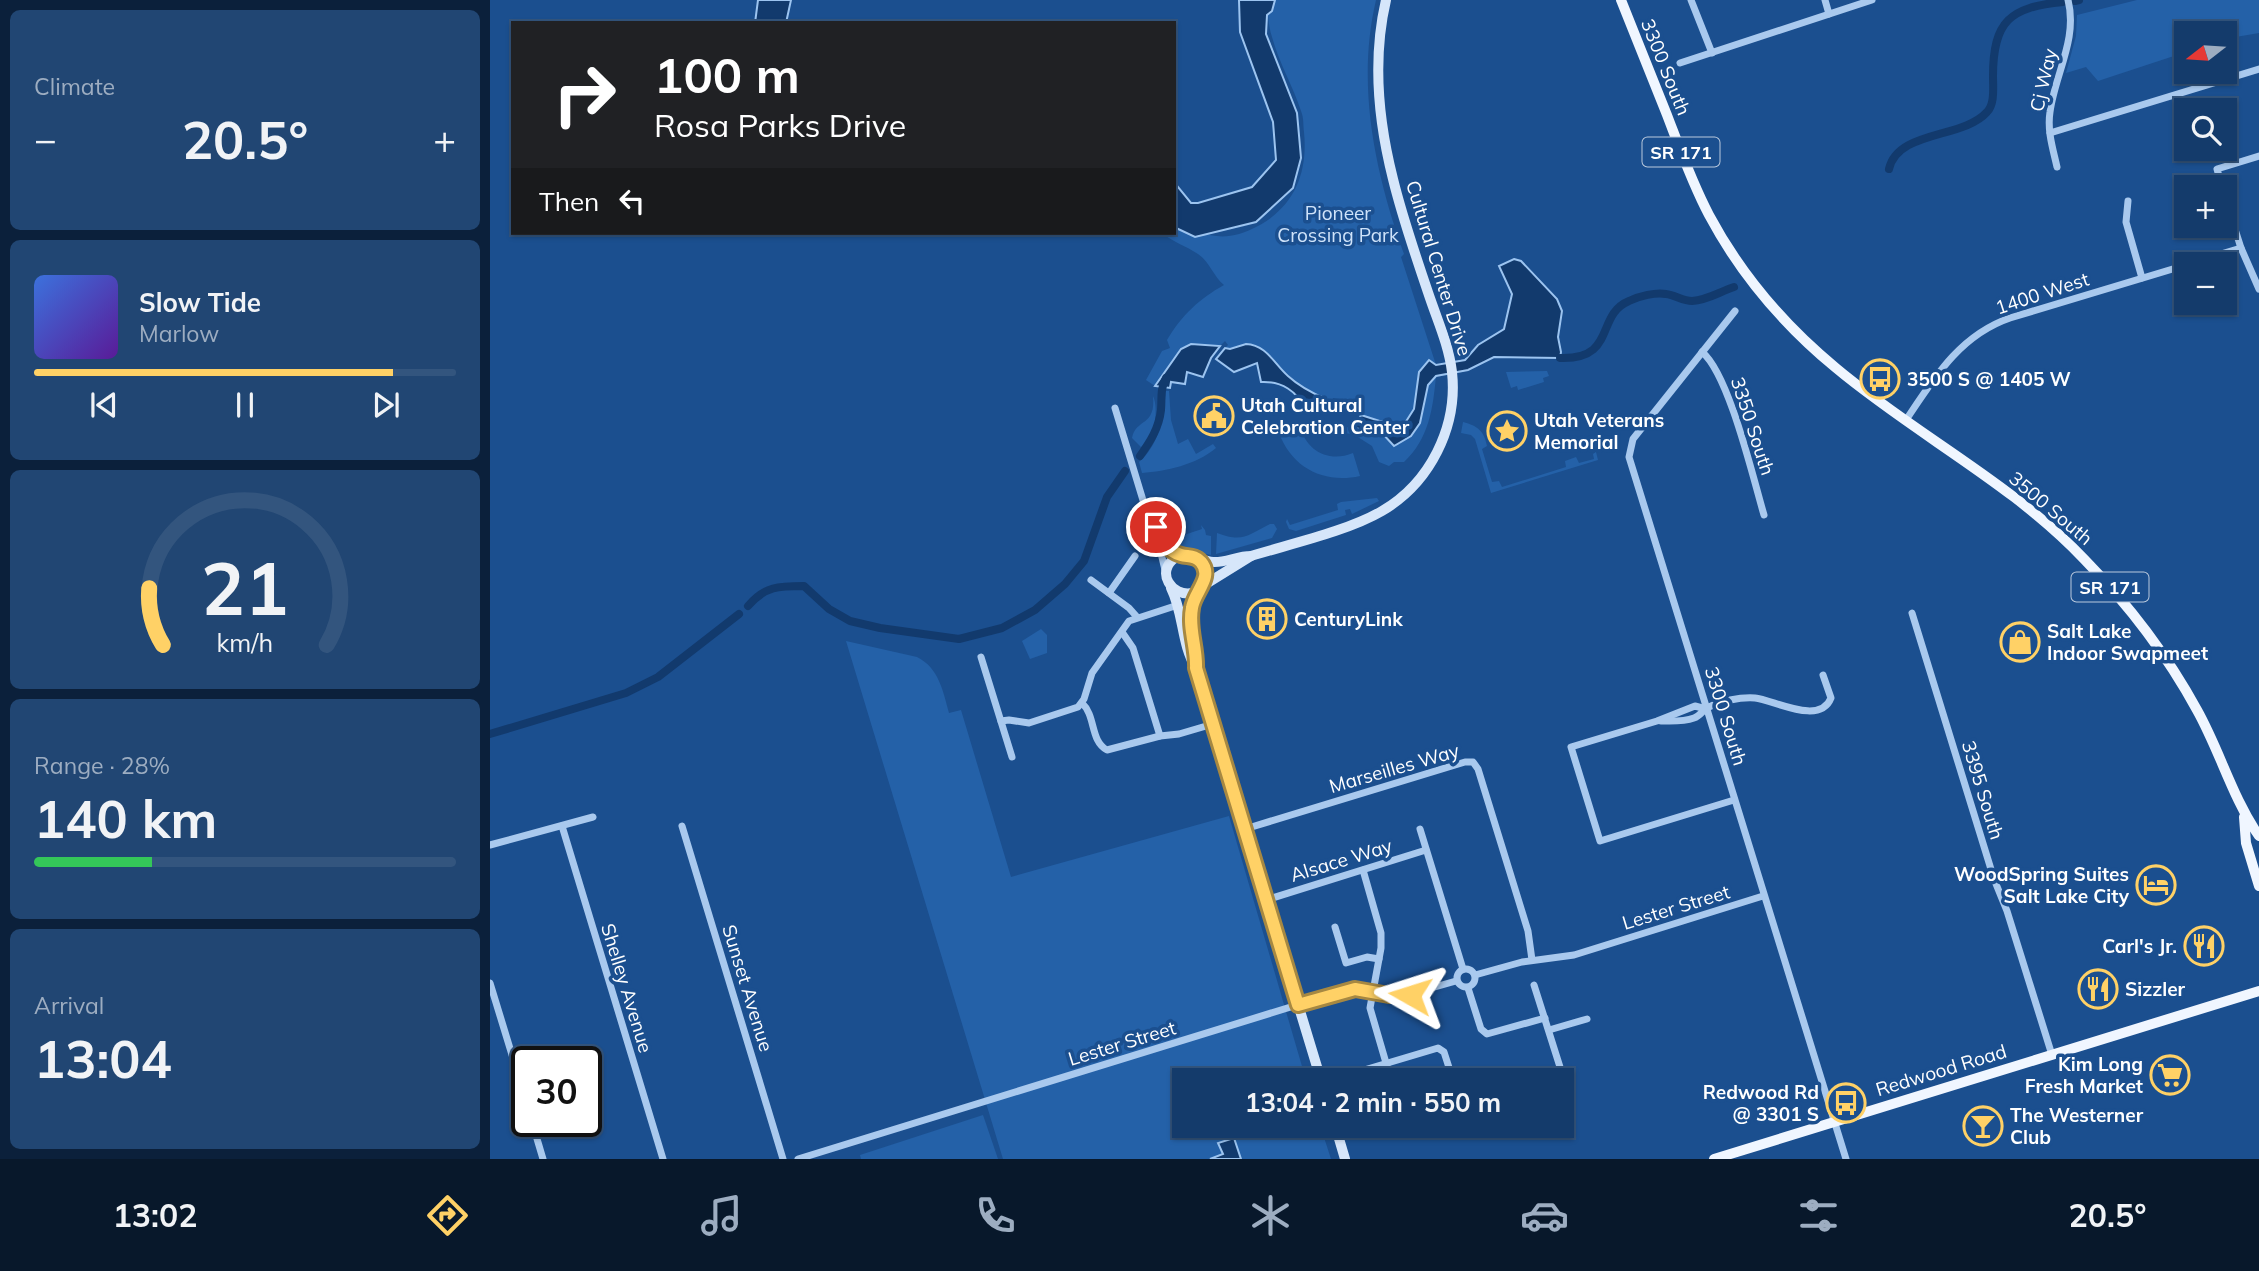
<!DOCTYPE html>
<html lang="en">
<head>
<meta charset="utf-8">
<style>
  body { margin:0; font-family:Mulish,sans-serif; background:#214673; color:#f1f3f6; height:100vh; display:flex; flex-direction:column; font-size:26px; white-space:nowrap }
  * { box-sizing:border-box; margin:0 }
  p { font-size:23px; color:#9dadc1 }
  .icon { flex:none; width:38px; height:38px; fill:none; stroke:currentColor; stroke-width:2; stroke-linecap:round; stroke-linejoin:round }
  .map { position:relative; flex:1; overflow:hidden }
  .drawer { display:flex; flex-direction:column; gap:10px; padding:10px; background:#0b203b; width:490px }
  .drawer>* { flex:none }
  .top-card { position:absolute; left:21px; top:21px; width:665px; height:214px; border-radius:0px; box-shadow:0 2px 5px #0004,0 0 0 2px #33557e; background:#202124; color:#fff; overflow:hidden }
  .needle { width:46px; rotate:253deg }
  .tools { position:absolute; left:1684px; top:21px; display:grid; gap:14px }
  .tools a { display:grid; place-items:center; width:63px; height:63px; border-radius:0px; background:#143b6b; box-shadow:0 2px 5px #0004,0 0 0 2px #33557e; font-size:35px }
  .speed { position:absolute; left:21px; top:1046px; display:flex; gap:14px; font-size:35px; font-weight:700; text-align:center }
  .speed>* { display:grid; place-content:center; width:91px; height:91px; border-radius:50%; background:#143b6b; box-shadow:0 2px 5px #0004,0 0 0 2px #33557e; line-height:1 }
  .speed .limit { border:4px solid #111; border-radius:10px; background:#fff; color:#111 }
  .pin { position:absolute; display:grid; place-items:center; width:60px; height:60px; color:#fff; margin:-30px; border:4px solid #fff; border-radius:50%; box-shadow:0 2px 7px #0007 }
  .me { position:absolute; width:77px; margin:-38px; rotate:276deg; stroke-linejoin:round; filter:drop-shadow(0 0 5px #0008) }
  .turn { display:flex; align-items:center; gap:24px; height:147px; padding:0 28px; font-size:32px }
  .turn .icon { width:91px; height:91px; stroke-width:2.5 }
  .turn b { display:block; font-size:49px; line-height:60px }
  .then { display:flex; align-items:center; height:66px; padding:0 28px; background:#0003; gap:14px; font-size:26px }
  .big { font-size:52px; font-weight:700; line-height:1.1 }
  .drawer .tile { flex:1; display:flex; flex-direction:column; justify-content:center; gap:10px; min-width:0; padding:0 24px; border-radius:10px; background:#214673 }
  .drawer .dial { align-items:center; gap:0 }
  .dial svg { height:182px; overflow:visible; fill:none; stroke:#33557e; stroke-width:7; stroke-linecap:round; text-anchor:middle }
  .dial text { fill:#f1f3f6; stroke:none }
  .song { display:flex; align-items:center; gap:21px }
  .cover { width:84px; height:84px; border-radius:10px; background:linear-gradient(135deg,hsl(220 70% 55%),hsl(270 70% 35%)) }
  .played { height:7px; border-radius:4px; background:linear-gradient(90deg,#ffd166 85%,#33557e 85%) }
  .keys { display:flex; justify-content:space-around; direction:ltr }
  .heat { display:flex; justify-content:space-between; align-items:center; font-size:38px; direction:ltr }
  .charge { height:10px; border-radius:5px; background:linear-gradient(90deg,#34c759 28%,#33557e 0) }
  .trip { position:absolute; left:682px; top:1068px; width:402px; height:70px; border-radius:0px; background:#143b6b; box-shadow:0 2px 5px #0004,0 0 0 2px #33557e; font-weight:700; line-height:70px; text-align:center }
  .dock { display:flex; height:112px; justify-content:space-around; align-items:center; background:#08182b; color:#9dadc1 }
  .dock .icon { width:49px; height:49px }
  .dock .on { color:#ffd166 }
  .dock b { font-size:32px; color:#f1f3f6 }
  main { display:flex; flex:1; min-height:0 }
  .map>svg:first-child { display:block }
</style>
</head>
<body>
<main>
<section class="drawer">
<div class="tile"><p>Climate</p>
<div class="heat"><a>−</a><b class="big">20.5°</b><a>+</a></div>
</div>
<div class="tile">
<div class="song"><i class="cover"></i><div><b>Slow Tide</b><p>Marlow</p></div></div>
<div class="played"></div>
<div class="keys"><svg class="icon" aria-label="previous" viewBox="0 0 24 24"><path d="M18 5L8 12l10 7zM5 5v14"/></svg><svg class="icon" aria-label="pause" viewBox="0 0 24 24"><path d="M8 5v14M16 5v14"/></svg><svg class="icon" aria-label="next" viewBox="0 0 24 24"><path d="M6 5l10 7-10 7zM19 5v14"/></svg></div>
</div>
<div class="tile dial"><svg viewBox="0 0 100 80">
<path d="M14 69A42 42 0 1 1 86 69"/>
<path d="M14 69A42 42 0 0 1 8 44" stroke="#ffd166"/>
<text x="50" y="56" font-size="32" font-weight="700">21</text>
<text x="50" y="72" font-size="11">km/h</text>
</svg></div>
<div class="tile"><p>Range · 28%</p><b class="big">140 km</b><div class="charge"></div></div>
<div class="tile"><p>Arrival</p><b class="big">13:04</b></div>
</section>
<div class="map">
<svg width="1769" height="1159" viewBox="0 0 1769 1159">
  <rect width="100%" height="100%" fill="#1b4f8f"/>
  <!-- green -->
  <g fill="#2461a8">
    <path d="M777 0H886C866 85 885 173 914 254L911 257 946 365 929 371 924 409 915 423 902 425 868 415 863 413 862 406 854 400 843 398 841 401 818 392 787 365 756 344 740 349 735 348 738 345 735 341 730 346 701 344 691 349 665 386 656 380 672 351 680 348 677 340C692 315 709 299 734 285 723 276 720 262 708 254 696 246 683 242 672 233H684V218C715 237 734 244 768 226 805 206 818 172 814 132 813 125 814 118 811 111 803 86 789 63 782 37 778 25 778 12 777 0Z"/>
    <path d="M1647 0H1769V33L1734 39V33H1696V52L1608 81 1596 67 1576 73 1586 36 1587 15Z"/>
    <path d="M1057 371 1059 376 1053 378 1054 382 1028 390 1027 386 1021 388 1016 372Z"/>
    <path d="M946 376C943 408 939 439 914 462H904L899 466 889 462 882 446 863 434 852 433 856 427 892 433 904 446 930 423 938 385Z"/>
    <path d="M676 391H679L681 420 688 444 698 439 706 454 723 444 726 448C706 465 676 471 652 473L649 462C670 444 673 418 676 391Z"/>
    <path d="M663 396C669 409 665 438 651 447L642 438C646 418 666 427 663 396Z"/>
    <path d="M973 422C988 426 994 431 997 446L992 449 1002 482 1009 481 1012 487 1076 467 1075 461 1086 457 1089 463 1104 459 1103 454 1106 452 1108 460 1001 493 985 439 981 435 971 433Z"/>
    <path d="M810 426C816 451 839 463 863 453L870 476C834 484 802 468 789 433Z"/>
    <path d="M887 498 889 501 862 514 860 509 855 510 856 515 806 531 799 529 796 522 797 519 800 525 848 510 847 504 851 502Z"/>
    <path d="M675 511 677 516 672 518 677 533 683 532 685 538 712 529 711 525 715 530 716 535 721 536V555L681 546C673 536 661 521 675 511Z"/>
    <path d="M780 524H784L787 529 782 538 726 554 727 533C753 543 758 535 780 524Z"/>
    <path d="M551 629 557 635V653L540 659 532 641Z"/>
    <path d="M356 641 427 657C449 668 453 691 459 713L471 710 521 877 739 816 816 1080H695V1125H830L841 1159H513Z"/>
    <path d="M493 1115 508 1159H371L370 1155Z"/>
  </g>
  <!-- water -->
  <g fill="#123a6d" stroke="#9cc4f0" stroke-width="2">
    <path d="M268 0H301L296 23H265Z"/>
    <path d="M749 0H785L782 11 777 15 776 34 807 113 811 158 803 188 766 222 705 237 684 227V182L701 203H708L762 187 786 160 783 122 750 32Z"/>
    <path d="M1024 259 1031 261 1067 299 1072 311 1068 337 1071 352 1070 358 1004 357 978 370 946 376 938 385 930 423 921 436 904 446 892 433 864 428 871 415 902 425 915 423 924 409 929 372 939 360 946 365 975 360 988 345 1014 329 1022 294 1009 266Z"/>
    <path d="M701 344 730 346 721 358 713 377 697 372 695 384 681 382 680 388 665 386 691 349Z"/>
    <path d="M756 344C777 345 784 364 798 376 810 387 822 393 836 399L830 411 827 406 815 410C808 391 791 381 771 382L767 363 744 372 726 359 735 348 740 349Z"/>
    <path d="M744 1138 751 1159H720L733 1154 728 1143Z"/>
  </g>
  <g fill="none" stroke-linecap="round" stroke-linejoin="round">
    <!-- canal -->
    <g stroke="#123a6d" stroke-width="8">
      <path d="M1585 1 1589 0"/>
      <path d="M1399 169C1408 130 1473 139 1497 112 1505 104 1503 88 1503 76 1503 21 1520 7 1573 2"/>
      <path d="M1070 358C1127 360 1105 315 1139 301 1149 296 1166 292 1176 294 1185 295 1193 301 1202 301 1218 300 1229 292 1244 287"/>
      <path d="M650 456C660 442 669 428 671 410 672 398 670 389 676 378"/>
      <path d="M258 606C275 586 289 586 314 586L339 609 360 621 390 628 469 639 512 628 545 610 575 584 594 561 617 497 635 471"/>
      <path d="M0 734 136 693 168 677 249 614"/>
    </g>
    <!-- street -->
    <g stroke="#a9c9ee" stroke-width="7">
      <path d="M1201 0 1222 53"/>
      <path d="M1335 0 1339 14"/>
      <path d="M1190 63 1382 0"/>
      <path d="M1560 133 1769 69"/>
      <path d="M1567 167C1563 149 1557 131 1560 112 1565 74 1588 39 1578 0"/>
      <path d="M1732 187 1727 169 1769 156"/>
      <path d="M1734 195 1751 248 1769 289"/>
      <path d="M1638 201 1636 222 1652 278"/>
      <path d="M1698 264 1751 248"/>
      <path d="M1245 311 1143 439 1139 457 1356 1159"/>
      <path d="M1212 352C1239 374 1263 478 1274 515"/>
      <path d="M625 408 659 520V530L670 549 675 570"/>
      <path d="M1416 420C1444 378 1470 335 1520 318L1696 265"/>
      <path d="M659 520C674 535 669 545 692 555"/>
      <path d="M601 580 639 608 647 617"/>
      <path d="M619 593 645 556"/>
      <path d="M1422 613 1504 879 1517 911 1562 1055"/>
      <path d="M632 632 643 648 670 736"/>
      <path d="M491 657 522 757"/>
      <path d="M592 703C606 716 600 741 617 750L670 736 689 734 723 724"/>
      <path d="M1216 709 1205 706 1167 721 1081 747 1110 841 1244 800"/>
      <path d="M511 721 519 720 539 723 588 707 594 699 602 673 639 621 688 605"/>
      <path d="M1171 721C1183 721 1193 722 1204 718 1210 716 1212 711 1217 708 1230 701 1250 697 1265 698 1284 700 1330 726 1341 698L1333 675"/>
      <path d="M72 826 173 1159"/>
      <path d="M192 826 293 1159"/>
      <path d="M755 829 975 762H983L988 769 1038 931 1042 960"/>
      <path d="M930 829 973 969"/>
      <path d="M0 845 103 817"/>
      <path d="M873 870 891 933V948L880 1008 901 1080"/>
      <path d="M776 900 936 850"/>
      <path d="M845 927 856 963 877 957 889 959"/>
      <circle cx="976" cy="978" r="9"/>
      <path d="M985 975 1032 962 1084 955 1273 896"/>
      <path d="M0 983 37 1104"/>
      <path d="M1044 985 1070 1067 1067 1076 1057 1080"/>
      <path d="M978 988 991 1029 997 1034 1055 1018"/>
      <path d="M1059 1030 1097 1019"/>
      <path d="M854 1076 948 1048 954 1052 963 1080"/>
      <path d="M42 1122 53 1159"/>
      <path d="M308 1159 859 989H872L913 996 966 981"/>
    </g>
    <!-- secondary -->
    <g stroke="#d6e6fa" stroke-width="10">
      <path d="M707 559C719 571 717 586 702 593 682 597 665 572 685 558 697 551 710 561 723 562 735 563 747 556 761 556 800 544 858 531 892 511 940 483 968 427 962 372 959 347 949 324 941 301 927 260 913 220 903 179 888 120 882 60 896 0"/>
      <path d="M711 587 761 556"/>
      <path d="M681 588C694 614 691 644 706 668L831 1080"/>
      <path d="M706 668C707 639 697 620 707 591"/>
      <path d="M845 1125 855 1159"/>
    </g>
    <!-- primary -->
    <g stroke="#f0f6ff" stroke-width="10">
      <path d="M1131 0C1146 38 1162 77 1177 115 1190 149 1202 183 1219 215 1250 273 1295 326 1346 368 1426 435 1522 483 1594 559 1638 604 1677 655 1707 710 1730 751 1742 797 1769 836"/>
      <path d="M1754 817 1756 843 1769 886"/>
      <path d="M1224 1159 1769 991"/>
    </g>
  </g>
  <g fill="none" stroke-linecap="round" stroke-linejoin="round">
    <!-- route casing -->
    <g stroke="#a68842" stroke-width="18">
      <path id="route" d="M666 527C671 539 677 551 691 555 698 557 705 555 711 562 724 577 704 592 702 608 698 628 707 648 706 668L808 1005 865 989 899 995H920"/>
    </g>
    <!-- route -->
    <use href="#route" stroke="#ffd166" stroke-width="12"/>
  </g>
  <!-- icons -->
  <defs>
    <g id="bus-ring" transform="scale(2.0125)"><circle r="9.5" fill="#1b4f8f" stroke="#ffd166" stroke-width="1.5"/><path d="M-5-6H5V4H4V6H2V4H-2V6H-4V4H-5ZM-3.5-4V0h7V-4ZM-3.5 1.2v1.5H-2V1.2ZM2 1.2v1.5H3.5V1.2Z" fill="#ffd166"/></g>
    <g id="civic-ring" transform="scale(2.0125)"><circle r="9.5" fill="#1b4f8f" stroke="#ffd166" stroke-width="1.5"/><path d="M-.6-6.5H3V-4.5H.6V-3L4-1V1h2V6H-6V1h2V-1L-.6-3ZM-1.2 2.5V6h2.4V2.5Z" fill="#ffd166"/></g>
    <g id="sight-ring" transform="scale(2.0125)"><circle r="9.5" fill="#1b4f8f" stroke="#ffd166" stroke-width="1.5"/><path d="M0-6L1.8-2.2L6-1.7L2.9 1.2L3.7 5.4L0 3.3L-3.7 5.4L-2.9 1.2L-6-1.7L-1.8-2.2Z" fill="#ffd166"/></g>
    <g id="building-ring" transform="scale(2.0125)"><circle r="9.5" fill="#1b4f8f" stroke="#ffd166" stroke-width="1.5"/><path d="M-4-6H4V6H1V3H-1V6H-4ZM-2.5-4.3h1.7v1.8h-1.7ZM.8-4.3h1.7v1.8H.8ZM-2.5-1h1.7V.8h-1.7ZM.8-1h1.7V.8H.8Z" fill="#ffd166"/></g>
    <g id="shop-ring" transform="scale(2.0125)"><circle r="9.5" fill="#1b4f8f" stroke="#ffd166" stroke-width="1.5"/><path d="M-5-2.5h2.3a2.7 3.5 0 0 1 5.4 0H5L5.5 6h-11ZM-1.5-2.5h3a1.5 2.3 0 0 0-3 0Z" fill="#ffd166"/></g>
    <g id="hotel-ring" transform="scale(2.0125)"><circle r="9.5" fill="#1b4f8f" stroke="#ffd166" stroke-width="1.5"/><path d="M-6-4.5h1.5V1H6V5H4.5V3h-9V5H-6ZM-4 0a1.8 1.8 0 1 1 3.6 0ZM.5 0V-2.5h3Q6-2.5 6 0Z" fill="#ffd166"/></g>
    <g id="restaurant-ring" transform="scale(2.0125)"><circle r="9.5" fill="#1b4f8f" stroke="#ffd166" stroke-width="1.5"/><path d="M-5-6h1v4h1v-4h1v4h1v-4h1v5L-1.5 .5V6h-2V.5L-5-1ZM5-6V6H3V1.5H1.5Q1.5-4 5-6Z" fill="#ffd166"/></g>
    <g id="supermarket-ring" transform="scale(2.0125)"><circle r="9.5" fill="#1b4f8f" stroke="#ffd166" stroke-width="1.5"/><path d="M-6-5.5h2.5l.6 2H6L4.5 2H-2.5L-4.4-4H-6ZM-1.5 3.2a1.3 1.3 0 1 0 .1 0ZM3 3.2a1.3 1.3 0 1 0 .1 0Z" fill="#ffd166"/></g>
    <g id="bar-ring" transform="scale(2.0125)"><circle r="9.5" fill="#1b4f8f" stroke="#ffd166" stroke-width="1.5"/><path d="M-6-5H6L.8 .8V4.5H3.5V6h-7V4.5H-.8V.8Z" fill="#ffd166"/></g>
  </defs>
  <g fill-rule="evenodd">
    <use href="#bus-ring" x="1390" y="379"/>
    <use href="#civic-ring" x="724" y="416"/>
    <use href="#sight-ring" x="1017" y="431"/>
    <use href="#building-ring" x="777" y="619"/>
    <use href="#shop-ring" x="1530" y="642"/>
    <use href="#hotel-ring" x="1666" y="885"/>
    <use href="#restaurant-ring" x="1714" y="946"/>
    <use href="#restaurant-ring" x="1608" y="989"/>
    <use href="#supermarket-ring" x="1680" y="1075"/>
    <use href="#bus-ring" x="1356" y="1103"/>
    <use href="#bar-ring" x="1493" y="1126"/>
  </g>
  <g text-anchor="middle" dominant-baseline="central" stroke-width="7" stroke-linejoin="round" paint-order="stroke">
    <!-- shield labels -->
    <g fill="#1b4f8f" stroke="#bbcadd" stroke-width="2">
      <rect x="1152.5" y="137.5" width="77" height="29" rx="5"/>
      <rect x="1581.5" y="572.5" width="77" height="29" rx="5"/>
    </g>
    <g font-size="18" font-weight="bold" fill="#fff">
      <text x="1191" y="152">SR 171</text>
      <text x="1620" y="587">SR 171</text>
    </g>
    <!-- street labels -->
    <g font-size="19" fill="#fff" stroke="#1b4f8f">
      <text transform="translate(1176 67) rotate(68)">3300 South</text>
      <text transform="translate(1553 80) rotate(-77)">Cj Way</text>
      <text transform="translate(949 268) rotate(73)">Cultural Center Drive</text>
      <text transform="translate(1552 293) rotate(-18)">1400 West</text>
      <text transform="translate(1263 426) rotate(72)">3350 South</text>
      <text transform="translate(1561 508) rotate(40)">3500 South</text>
      <text transform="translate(1236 716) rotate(73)">3300 South</text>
      <text transform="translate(904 768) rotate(-16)">Marseilles Way</text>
      <text transform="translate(1493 790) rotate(73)">3395 South</text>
      <text transform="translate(851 860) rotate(-17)">Alsace Way</text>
      <text transform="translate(1186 907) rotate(-17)">Lester Street</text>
      <text transform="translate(137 988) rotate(73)">Shelley Avenue</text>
      <text transform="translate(258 988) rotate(73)">Sunset Avenue</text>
      <text transform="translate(632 1043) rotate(-17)">Lester Street</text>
      <text transform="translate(1451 1070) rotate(-17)">Redwood Road</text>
    </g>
    <!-- park labels -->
    <g font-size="19" fill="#cfe3fa" stroke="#1b4f8f">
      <text x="848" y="213">Pioneer<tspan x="848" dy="22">Crossing Park</tspan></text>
    </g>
    <!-- poi labels -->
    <g font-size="19" font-weight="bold" fill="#fff" stroke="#1b4f8f" text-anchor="start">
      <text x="1417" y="379">3500 S @ 1405 W</text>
      <text x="751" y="405">Utah Cultural<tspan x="751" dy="22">Celebration Center</tspan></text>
      <text x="1044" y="420">Utah Veterans<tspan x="1044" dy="22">Memorial</tspan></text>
      <text x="804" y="619">CenturyLink</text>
      <text x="1557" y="631">Salt Lake<tspan x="1557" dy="22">Indoor Swapmeet</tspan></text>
      <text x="1639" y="874" text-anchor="end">WoodSpring Suites<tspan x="1639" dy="22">Salt Lake City</tspan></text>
      <text x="1687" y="946" text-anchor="end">Carl's Jr.</text>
      <text x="1635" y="989">Sizzler</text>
      <text x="1653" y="1064" text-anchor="end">Kim Long<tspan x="1653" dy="22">Fresh Market</tspan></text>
      <text x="1329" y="1092" text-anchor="end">Redwood Rd<tspan x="1329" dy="22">@ 3301 S</tspan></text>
      <text x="1520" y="1115">The Westerner<tspan x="1520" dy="22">Club</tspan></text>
    </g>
  </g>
</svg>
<div class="tools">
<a><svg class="needle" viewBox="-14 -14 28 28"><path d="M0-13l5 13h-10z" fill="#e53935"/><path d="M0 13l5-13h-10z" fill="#9dadc1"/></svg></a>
<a><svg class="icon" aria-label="search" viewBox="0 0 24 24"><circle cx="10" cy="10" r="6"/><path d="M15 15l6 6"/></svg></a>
<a>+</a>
<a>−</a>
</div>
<div class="speed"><div class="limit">30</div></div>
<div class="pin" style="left:666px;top:527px;background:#d93025"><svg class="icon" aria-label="arrive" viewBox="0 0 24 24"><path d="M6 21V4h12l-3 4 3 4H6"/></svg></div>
<svg class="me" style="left:920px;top:995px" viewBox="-20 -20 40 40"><path d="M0-17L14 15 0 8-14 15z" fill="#ffd166" stroke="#fff" stroke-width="4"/></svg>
<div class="trip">13:04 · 2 min · 550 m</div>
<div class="top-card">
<div class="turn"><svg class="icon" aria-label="right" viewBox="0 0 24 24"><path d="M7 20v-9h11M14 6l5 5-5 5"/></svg><div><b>100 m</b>Rosa Parks Drive</div></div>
<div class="then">Then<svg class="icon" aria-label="left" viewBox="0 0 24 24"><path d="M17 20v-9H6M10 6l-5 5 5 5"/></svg></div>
</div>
</div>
</main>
<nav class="dock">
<b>13:02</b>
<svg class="icon on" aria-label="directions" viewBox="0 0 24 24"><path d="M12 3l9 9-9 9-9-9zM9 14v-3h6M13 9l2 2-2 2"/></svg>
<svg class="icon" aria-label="music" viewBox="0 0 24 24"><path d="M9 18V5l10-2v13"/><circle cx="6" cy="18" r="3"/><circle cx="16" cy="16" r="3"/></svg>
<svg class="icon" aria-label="phone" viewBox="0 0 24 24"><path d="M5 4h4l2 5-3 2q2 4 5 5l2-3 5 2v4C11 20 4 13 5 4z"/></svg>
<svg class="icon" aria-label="climate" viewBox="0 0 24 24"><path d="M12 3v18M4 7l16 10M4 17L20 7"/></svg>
<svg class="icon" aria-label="car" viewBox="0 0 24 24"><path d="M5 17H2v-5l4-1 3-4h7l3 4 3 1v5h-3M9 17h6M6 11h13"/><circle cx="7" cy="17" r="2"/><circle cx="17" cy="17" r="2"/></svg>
<svg class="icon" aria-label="filters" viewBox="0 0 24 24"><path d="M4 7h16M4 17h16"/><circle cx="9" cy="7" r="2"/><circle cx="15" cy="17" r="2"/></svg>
<b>20.5°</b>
</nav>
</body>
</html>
